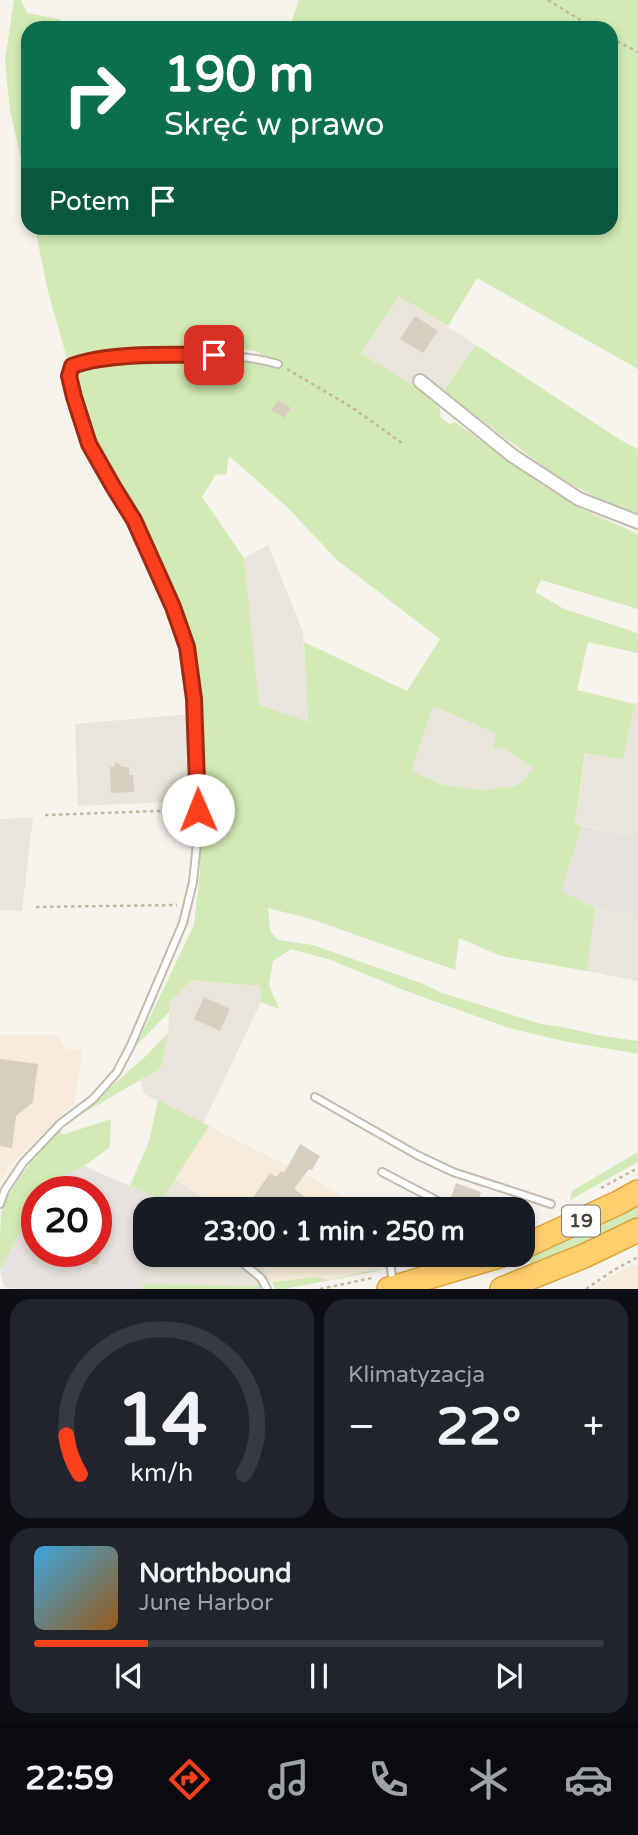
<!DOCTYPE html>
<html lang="pl">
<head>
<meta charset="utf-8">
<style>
  body { margin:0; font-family:"Varela Round",sans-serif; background:#20242c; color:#f1f3f6; height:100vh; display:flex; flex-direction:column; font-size:26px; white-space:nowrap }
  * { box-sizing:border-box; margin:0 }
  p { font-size:23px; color:#9ea1a6 }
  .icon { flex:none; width:38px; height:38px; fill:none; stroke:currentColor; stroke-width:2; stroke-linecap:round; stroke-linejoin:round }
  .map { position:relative; height:1289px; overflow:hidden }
  .details { display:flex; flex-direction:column; gap:10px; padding:10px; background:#0d0f14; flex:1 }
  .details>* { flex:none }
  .banner { position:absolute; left:21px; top:21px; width:597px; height:214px; border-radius:21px; box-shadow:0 4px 10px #0003; background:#0b6e4f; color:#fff; overflow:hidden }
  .speed { position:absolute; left:21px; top:1176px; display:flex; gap:14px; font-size:35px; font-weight:700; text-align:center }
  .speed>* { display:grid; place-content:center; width:91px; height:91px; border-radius:50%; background:#171b24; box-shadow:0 4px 10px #0003; line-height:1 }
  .speed .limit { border:10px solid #d22; background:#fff; color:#111 }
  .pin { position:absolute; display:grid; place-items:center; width:60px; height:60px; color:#fff; margin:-30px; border-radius:14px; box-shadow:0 4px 10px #0006 }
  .me { position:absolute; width:77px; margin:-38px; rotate:359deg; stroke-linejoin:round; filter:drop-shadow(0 0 5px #0008) }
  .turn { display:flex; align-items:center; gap:24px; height:147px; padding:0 28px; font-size:32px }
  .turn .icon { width:91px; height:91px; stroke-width:2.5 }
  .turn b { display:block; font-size:49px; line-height:60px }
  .then { display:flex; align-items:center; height:66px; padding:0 28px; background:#0003; gap:14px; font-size:26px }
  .big { font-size:52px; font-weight:700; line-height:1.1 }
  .details .tile { flex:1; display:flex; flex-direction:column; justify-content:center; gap:10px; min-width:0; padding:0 24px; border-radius:21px; background:#20242c }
  .details .dial { align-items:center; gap:0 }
  .dial svg { height:182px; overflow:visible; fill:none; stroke:#363941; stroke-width:7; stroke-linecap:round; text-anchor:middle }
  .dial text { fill:#f1f3f6; stroke:none }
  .song { display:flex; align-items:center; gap:21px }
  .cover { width:84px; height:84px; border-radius:10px; background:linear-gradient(135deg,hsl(200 70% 55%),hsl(30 70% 35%)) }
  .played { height:7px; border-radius:4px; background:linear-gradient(90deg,#fc3f1d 20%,#363941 20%) }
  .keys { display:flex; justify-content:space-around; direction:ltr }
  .heat { display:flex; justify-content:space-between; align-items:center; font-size:38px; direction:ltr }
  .details .tiles { flex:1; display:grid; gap:10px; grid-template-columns:1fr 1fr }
  .tile:last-child { grid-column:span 2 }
  .trip { position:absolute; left:133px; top:1197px; width:402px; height:70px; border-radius:21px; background:#171b24; box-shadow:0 4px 10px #0003; font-weight:700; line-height:70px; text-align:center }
  .tab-bar { display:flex; height:112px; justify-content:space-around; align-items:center; background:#090b0e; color:#9ea1a6 }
  .tab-bar .icon { width:49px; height:49px }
  .tab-bar .current { color:#fc3f1d }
  .tab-bar b { font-size:32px; color:#f1f3f6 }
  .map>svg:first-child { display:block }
</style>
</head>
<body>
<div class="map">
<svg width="638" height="1289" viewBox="0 0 638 1289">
  <rect width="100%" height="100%" fill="#f6f3ec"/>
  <!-- residential -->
  <g fill="#eae5da">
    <path d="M399 295 476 345 443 392 439 402 361 353Z"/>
    <path d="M268 545 303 632 308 723 258 705 244 558Z"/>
    <path d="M638 703V837L575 824 586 752 623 759 635 704Z"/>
    <path d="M433 705 496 733 503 747 533 768 523 782 511 787 483 790 444 785 411 771Z"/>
    <path d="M190 714 195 801 78 806 75 724Z"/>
    <path d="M33 817 22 911 0 910V819Z"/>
    <path d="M595 908 638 915V981L587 971Z"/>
    <path d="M190 980 260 986 261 1002 203 1124 144 1094 141 1080 161 1068 168 1033 170 1002Z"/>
    <path d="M175 1179 217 1209H160L162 1200Z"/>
    <path d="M152 1255H247L266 1270 272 1282 260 1286 147 1284Z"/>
  </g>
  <!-- commercial -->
  <g fill="#f7ead8">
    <path d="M0 1035H57L66 1049 82 1051 74 1103 8 1167 0 1183Z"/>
    <path d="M209 1126 323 1184 365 1209H217L176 1179Z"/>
    <path d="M247 1255H398L396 1256 408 1260 409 1264 378 1271 377 1269 329 1280 316 1277 272 1282 266 1270Z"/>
    <path d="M632 1265 638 1267V1289H594L610 1276Z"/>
  </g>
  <!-- industrial -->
  <g fill="#e6e2dd">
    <path d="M582 826 638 837V915L595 908 560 891Z"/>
    <path d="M84 1166 162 1200 160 1209H145V1255H152L147 1284 138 1289H22L4 1287 0 1270 31 1212 37 1204V1251H96V1192H46L56 1179Z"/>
  </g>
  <!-- green -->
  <g fill="#d2eab5" fill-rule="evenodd">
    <path d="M14 0H21L27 13 59 19 76 28H28V189L10 111 5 60Z"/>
    <path d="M299 0H638V369L477 278 448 326 399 296 361 353 439 402 441 418 450 424 455 422 543 486 586 511 638 534V609L541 580 535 592 564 609 638 633V653L588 642 577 690 635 704 623 759 585 753 575 824 582 826 561 891 595 908 587 971 501 956 459 938 455 970 311 919 268 908 270 931 278 940 313 945 421 983 442 993 541 1024 567 1028 602 1036 638 1041V1054L563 1041 509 1028 406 991 331 960 291 949 273 961 269 985 279 1009 261 1002 260 986 191 980 170 1002 169 1012 136 1046 194 925 200 871V704L194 651 171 589 142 528 94 440 83 411 74 376 84 366 216 357 259 363 260 352 231 347 183 351 142 352 67 358 48 292 35 228H611V28H289ZM229 456 287 507 337 560 440 639 407 691 304 642 308 722 259 705 244 558 202 497 216 474 226 475ZM433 706 496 733 493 749 503 747 533 768 523 782 511 787 483 790 444 785 411 771Z"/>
    <path d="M476 345 619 439 638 449V517L562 480 443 392Z"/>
    <path d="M168 1033 161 1068 78 1116 147 1055Z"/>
    <path d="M158 1100 209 1126 162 1200 130 1186 149 1141Z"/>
    <path d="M111 1119 110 1147 84 1166 56 1179 46 1192H37V1204L31 1212 0 1270C0 1252 0 1232 1 1215 5 1189 43 1149 60 1129L62 1135Z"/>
    <path d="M638 1152V1162L570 1200 572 1191Z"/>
    <path d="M638 1203V1218C604 1236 569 1252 533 1265L528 1261 530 1256 539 1250Z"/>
    <path d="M377 1269 378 1271 284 1289H275L272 1282 316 1277 329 1280Z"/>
    <path d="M147 1284 260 1286 261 1289H138Z"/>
  </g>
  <!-- building -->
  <g fill="#d8cfc1">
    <path d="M415 316 438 331 423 353 400 339Z"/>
    <path d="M278 400 291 408 284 418 271 410Z"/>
    <path d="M117 762 122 767H129V775H133L134 792 111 793 110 767H113Z"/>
    <path d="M204 997 230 1009 220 1031 194 1019Z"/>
    <path d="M0 1059 38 1064 33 1102 16 1116 12 1148 0 1146Z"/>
    <path d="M300 1144 320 1156 312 1170 309 1169 294 1189 310 1200 303 1209H245L270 1173 276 1177 281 1171 284 1173Z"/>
    <path d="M456 1183 481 1192 475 1209H465L458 1207 450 1201Z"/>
    <path d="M56 1251H101L98 1265 56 1257Z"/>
  </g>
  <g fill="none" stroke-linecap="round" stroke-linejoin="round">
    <!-- lane casing -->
    <g stroke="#c2bbae" stroke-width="10">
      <g id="lane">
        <path d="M315 1097 417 1155 453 1172 551 1204"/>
        <path d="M382 1172 453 1209"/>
        <path d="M0 1204 5 1190 23 1163 60 1124 93 1099 117 1072 131 1045 183 923 193 882 198 833 194 699 187 647 173 607 134 520 114 488 89 444 74 397 69 376 72 366C96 357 122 358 147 356 191 354 236 352 278 364"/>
        <path d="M317 1206 322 1209"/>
        <path d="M233 1255 261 1278 267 1289"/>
        <path d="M387 1255 390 1261 393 1284"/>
      </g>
    </g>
    <!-- street casing -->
    <g stroke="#c2bbae" stroke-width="16">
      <path id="street" d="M420 381 513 456 579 499 638 522"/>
    </g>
    <!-- highway casing -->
    <g stroke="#e0a43c" stroke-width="26">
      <g id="highway">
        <path d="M523 1247 618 1203 638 1192"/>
        <path d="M389 1289 502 1255"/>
        <path d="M502 1289 584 1256 638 1230"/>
      </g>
    </g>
    <!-- path -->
    <g stroke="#c4b79f" stroke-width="2.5" stroke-dasharray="3.5 3.5" stroke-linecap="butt">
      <path d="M548 0 593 28"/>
      <path d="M611 38 638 52"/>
      <path d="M287 369 353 408 402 443"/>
      <path d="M45 815 188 810"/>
      <path d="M36 907 177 905"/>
      <path d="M601 1188 638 1168"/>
      <path d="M320 1289 372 1278"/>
      <path d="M586 1289 614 1270 638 1257"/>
    </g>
    <!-- lane -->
    <use href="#lane" stroke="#fff" stroke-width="6"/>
    <!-- street -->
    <use href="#street" stroke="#fff" stroke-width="12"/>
    <!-- highway -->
    <use href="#highway" stroke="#ffcf6e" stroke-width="23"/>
  </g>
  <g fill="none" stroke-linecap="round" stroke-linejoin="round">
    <!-- route casing -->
    <g stroke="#a42913" stroke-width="18">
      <path id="route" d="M198 810 194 699 187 647 173 607 134 520 114 488 89 444 74 397 69 376 72 366C111 352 172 355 214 355"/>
    </g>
    <!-- route -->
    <use href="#route" stroke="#fc3f1d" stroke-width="12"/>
  </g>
  <g text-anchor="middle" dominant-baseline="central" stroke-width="7" stroke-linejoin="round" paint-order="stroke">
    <!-- shield labels -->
    <rect fill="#fff" stroke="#817c74" stroke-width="2" x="562" y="1205.5" width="38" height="31" rx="5"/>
    <g font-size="19" font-weight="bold" fill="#4b4439">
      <text x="581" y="1221">19</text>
    </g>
  </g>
</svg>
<div class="speed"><div class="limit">20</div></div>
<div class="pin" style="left:214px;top:355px;background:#d93025"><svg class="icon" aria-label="arrive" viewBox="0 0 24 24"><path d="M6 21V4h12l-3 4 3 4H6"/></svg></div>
<svg class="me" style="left:198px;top:810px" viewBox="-20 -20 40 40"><circle r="19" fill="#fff"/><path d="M0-13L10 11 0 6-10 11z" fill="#fc3f1d"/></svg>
<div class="trip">23:00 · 1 min · 250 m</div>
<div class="banner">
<div class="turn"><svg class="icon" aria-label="right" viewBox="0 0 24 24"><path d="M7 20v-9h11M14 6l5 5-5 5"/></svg><div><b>190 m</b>Skręć w prawo</div></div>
<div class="then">Potem<svg class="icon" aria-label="arrive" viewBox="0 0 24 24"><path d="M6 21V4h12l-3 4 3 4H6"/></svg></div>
</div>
</div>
<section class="details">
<div class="tiles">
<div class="tile dial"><svg viewBox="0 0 100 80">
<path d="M14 69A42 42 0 1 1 86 69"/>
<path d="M14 69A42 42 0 0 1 8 52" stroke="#fc3f1d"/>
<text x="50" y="56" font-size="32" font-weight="700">14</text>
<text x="50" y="72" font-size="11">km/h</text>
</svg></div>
<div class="tile"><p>Klimatyzacja</p>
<div class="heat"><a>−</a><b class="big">22°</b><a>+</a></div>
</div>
<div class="tile">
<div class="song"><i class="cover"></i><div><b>Northbound</b><p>June Harbor</p></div></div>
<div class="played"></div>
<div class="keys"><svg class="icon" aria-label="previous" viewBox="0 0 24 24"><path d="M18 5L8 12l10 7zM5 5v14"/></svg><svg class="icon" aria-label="pause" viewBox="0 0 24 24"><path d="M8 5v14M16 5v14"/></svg><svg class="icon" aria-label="next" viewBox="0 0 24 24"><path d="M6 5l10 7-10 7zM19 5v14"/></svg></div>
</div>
</div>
</section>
<nav class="tab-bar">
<b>22:59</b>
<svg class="icon current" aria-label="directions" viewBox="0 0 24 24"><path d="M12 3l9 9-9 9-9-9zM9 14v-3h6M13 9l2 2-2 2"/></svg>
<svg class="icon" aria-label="music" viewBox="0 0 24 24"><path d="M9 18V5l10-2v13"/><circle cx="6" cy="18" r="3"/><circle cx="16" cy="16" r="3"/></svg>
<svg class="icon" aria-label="phone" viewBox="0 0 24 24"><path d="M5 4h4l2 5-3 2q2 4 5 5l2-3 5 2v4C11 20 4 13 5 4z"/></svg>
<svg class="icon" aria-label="climate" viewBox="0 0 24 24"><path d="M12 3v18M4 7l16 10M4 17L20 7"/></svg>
<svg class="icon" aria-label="car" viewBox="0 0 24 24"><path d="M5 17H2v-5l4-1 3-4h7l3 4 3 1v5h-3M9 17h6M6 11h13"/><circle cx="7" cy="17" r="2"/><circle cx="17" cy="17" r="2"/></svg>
</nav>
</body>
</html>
